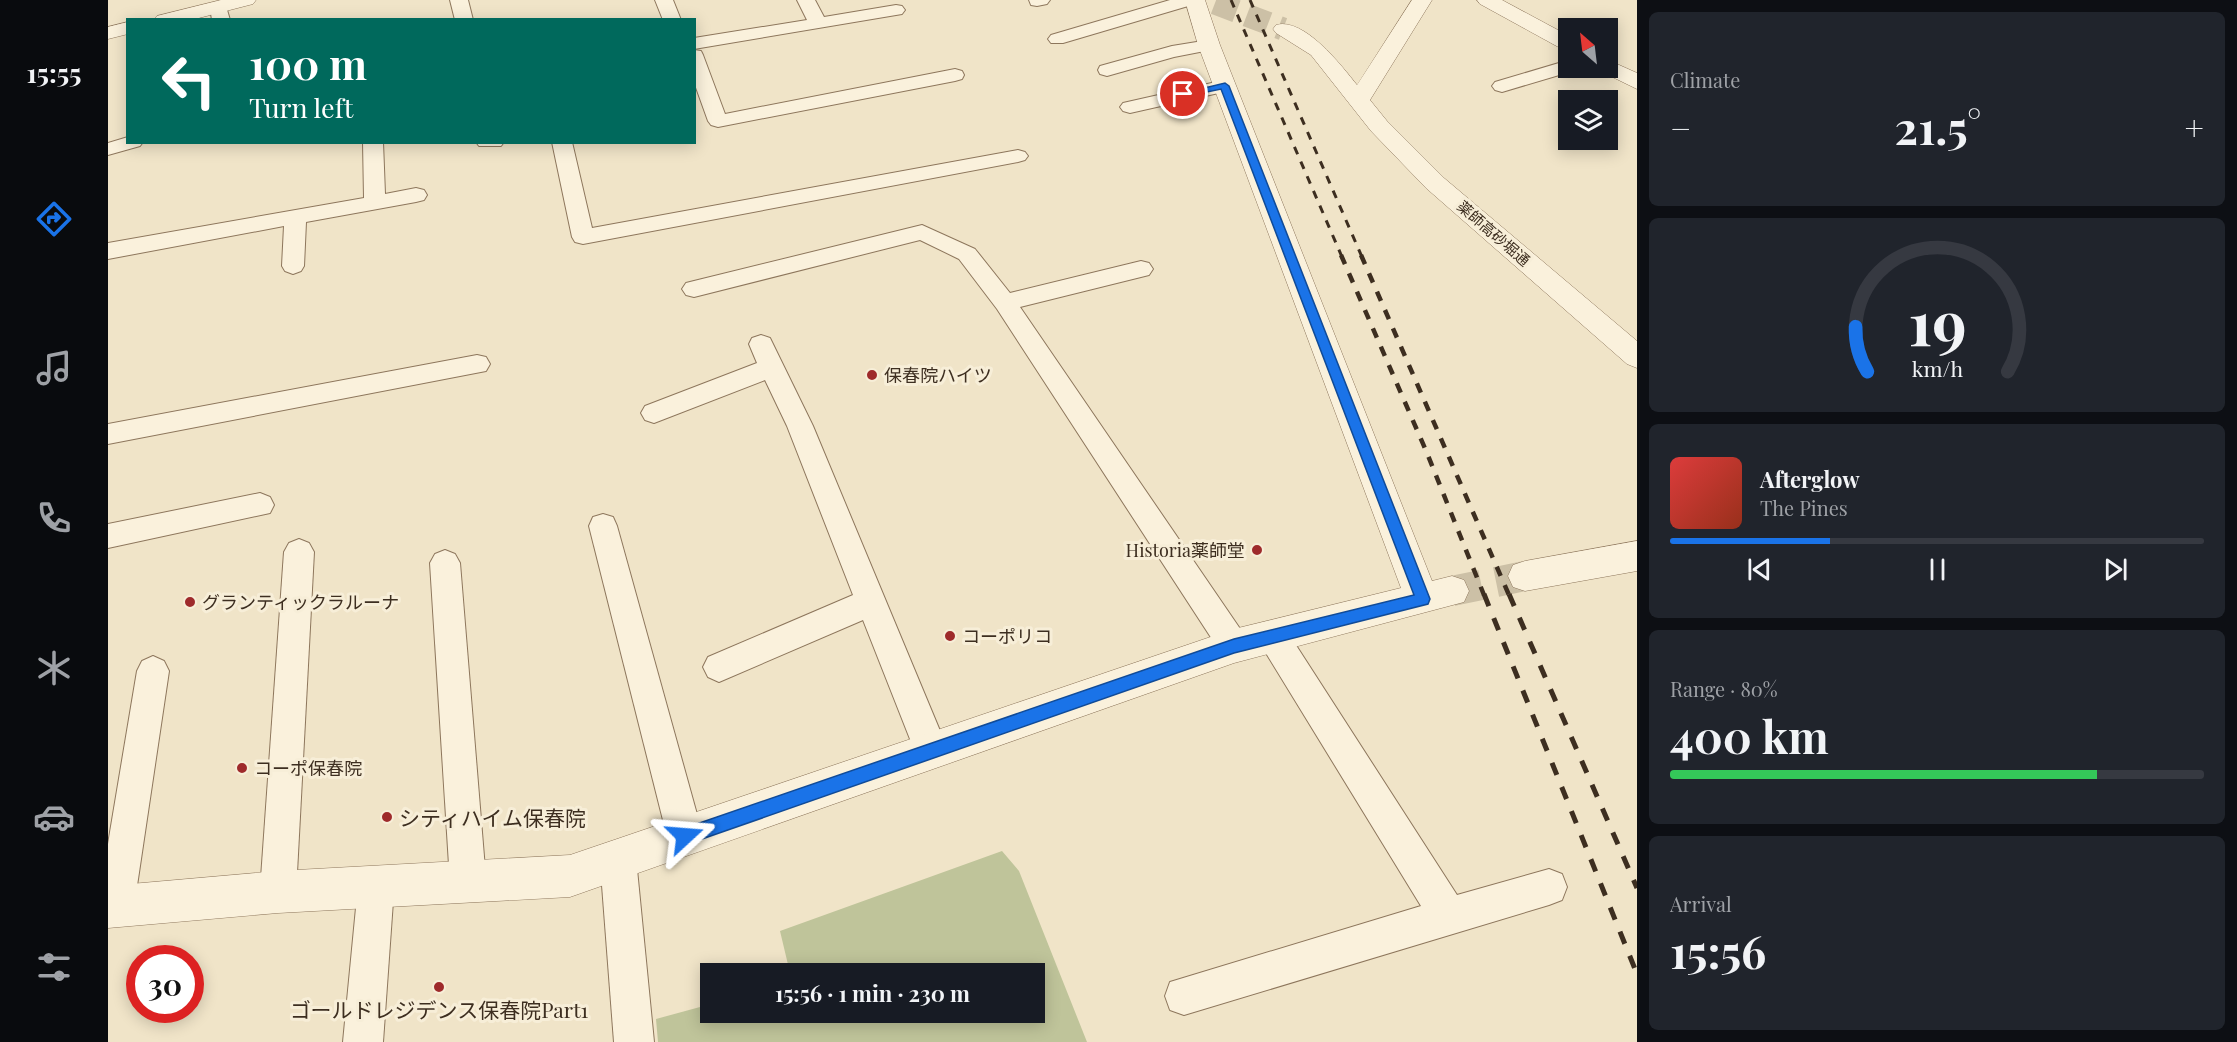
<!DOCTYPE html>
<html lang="en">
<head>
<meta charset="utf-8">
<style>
  body { margin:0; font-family:"Playfair Display","Noto Sans JP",serif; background:#20242c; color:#f1f3f6; height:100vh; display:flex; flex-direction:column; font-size:22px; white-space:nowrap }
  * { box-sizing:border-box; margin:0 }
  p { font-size:20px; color:#9ea1a6 }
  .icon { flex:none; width:33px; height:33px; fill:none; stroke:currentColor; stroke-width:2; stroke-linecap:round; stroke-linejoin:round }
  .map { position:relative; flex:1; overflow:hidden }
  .drawer { display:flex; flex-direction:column; gap:12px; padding:12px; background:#0d0f14; width:600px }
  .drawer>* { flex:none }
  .hud { position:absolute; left:18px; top:18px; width:570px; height:126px; border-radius:0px; box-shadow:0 3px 15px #0003; background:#00695c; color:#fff; overflow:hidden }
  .needle { width:39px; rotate:332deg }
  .fabs { position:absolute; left:1450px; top:18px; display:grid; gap:12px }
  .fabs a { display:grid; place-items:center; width:60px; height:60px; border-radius:0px; background:#171b24; box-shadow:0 3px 15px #0003; font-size:30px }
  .speed { position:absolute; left:18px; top:945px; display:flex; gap:12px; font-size:30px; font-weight:700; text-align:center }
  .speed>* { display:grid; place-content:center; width:78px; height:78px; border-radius:50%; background:#171b24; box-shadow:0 3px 15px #0003; line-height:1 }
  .speed .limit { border:9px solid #d22; background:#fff; color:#111 }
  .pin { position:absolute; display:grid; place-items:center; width:51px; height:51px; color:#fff; margin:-26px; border:3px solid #fff; border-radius:50%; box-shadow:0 2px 6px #0007 }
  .me { position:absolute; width:66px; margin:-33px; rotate:71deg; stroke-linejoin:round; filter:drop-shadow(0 0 4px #0008) }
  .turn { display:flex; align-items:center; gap:21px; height:126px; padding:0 24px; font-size:27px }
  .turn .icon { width:78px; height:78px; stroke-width:2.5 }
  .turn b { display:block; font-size:42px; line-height:51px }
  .big { font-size:45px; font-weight:700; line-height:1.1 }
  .drawer .widget { flex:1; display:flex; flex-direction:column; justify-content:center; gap:9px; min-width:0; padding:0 21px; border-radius:9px; background:#20242c }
  .drawer .dial { align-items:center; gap:0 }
  .dial svg { height:156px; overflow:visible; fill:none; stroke:#363941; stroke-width:7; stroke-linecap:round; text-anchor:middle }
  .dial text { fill:#f1f3f6; stroke:none }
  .song { display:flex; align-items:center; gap:18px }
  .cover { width:72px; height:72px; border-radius:9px; background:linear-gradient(135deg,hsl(0 70% 55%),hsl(10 70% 35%)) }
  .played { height:6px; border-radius:3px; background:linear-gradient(90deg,#1a73e8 30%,#363941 30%) }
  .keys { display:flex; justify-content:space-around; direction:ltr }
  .heat { display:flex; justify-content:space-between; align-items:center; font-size:33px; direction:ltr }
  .charge { height:9px; border-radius:4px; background:linear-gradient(90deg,#34c759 80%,#363941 0) }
  .trip { position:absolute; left:592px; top:963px; width:345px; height:60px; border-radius:0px; background:#171b24; box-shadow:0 3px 15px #0003; font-weight:700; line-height:60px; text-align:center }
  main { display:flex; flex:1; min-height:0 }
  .dock { display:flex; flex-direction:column; width:108px; justify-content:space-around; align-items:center; background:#090b0e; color:#9ea1a6 }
  .dock .icon { width:42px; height:42px }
  .dock .on { color:#1a73e8 }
  .dock b { font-size:27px; color:#f1f3f6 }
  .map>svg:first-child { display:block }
</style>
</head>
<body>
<main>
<nav class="dock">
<b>15:55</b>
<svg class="icon on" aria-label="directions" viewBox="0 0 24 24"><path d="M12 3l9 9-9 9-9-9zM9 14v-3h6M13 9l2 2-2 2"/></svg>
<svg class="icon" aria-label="music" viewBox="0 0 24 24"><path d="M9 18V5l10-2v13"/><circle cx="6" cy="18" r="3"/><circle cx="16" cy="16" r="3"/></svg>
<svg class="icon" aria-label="phone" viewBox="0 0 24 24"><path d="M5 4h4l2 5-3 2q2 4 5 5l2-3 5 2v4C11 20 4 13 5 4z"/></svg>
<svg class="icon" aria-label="climate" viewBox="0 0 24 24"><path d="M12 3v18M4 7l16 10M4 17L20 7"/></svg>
<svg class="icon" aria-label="car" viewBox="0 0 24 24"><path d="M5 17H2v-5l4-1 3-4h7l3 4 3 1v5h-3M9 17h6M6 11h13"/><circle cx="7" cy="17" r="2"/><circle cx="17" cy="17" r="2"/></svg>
<svg class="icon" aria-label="filters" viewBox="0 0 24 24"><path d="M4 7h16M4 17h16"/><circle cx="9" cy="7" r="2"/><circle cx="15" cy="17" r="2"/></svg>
</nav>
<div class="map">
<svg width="1529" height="1042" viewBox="0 0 1529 1042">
  <rect width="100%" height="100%" fill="#f0e4c8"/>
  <!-- cemetery -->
  <path fill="#bfc49a" d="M894 851 911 871 979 1042H550L548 1019 603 1004V1012H927V974L682 973 672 931Z"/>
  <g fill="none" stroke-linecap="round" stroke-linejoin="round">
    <!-- street-tunnel-far1 -->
    <path stroke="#ccc0a6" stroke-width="23" stroke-dasharray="23 11" stroke-linecap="butt" d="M1107 3 1175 29"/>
    <!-- street-tunnel -->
    <path stroke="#ccc0a6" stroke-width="30" stroke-dasharray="30 15" stroke-linecap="butt" d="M1344 591 1417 576"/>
    <!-- lane casing -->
    <g stroke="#8d765c" stroke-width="2">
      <g id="lane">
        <path d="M342 0H360L365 20H347Z"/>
        <path d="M547 0H565L573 20H555Z"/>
        <path d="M689 0H707L716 17 788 5 794 6 797 10 794 14 788 15 586 49V38L699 20Z"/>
        <path d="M921 0H942L939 4 929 6 923 5Z"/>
        <path d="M1062 0H1090L1087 4 955 43H943L940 39 943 35Z"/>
        <path d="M111 2 117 3 122 20H104L102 7 105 3Z"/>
        <path d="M1101 40 1107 41 1110 45 1107 49 1066 57 999 76 992 74 990 70 992 66 1064 46Z"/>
        <path d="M586 50 593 51 595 55 617 114 847 69 854 71 856 75 854 79 847 81 610 127 603 125 600 121 586 82Z"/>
        <path d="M1461 60V68H1469L1468 70 1394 92 1387 90 1384 86 1387 82Z"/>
        <path d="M1117 80 1124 82 1127 86 1124 90 1022 113 1015 111 1012 107 1015 103Z"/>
        <path d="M20 137V142H35L32 146 0 155V143Z"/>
        <path d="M255 142H275L277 194 308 188 316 190 319 195 316 200 308 202 198 222 196 266 193 271 185 274 177 271 174 266 176 226 0 259V243L256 198Z"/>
        <path d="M368 142H396L393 146H371Z"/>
        <path d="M444 142H464L484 228 910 150 917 152 920 156 917 160 910 162 475 244 467 242 464 237Z"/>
        <path d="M814 225 867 249 902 293 1033 261 1041 263 1045 269 1041 275 912 307 1137 636 1142 646 1137 656 1126 660 1115 656 889 309 851 259 812 240 586 297 578 295 574 289 578 283 586 281Z"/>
        <path d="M653 335 662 338 705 426 840 750 835 762 823 766 811 762 755 620 611 682 600 677 595 667 600 657 745 595 679 426 657 380 546 423 537 420 533 413 537 406 649 363 641 344 644 338Z"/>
        <path d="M369 355 378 357 382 364 378 371 0 444V424Z"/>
        <path d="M152 493 162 497 166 505 162 513 0 548V524Z"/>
        <path d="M495 514 505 517 509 526 595 836 589 848 577 854 565 848 559 836 481 526 485 517Z"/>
        <path d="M191 539 201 543 206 552 188 892 183 905 170 910 157 905 152 892 176 552 181 543Z"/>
        <path d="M337 550 347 554 352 563 378 881 373 894 360 899 347 894 342 881 322 563 327 554Z"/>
        <path d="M1164 621 1175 625 1349 895 1441 869 1454 874 1459 887 1454 900 1441 905 1076 1015 1062 1010 1057 996 1062 982 1313 906 1153 645 1149 635 1153 625Z"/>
        <path d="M45 656 56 661 61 671 26 906 21 919 8 924 0 921V844L29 671 34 661Z"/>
        <path d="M510 841 523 846 528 859 546 1042H506L492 859 497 846Z"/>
        <path d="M268 869 281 874 286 887 275 1042H235L250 887 255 874Z"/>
      </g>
    </g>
    <!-- street casing -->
    <g stroke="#8d765c" stroke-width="1">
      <g id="street">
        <path d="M113 0H148L145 4 83 20H46L49 16Z"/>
        <path d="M1077 0H1097L1112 45 1324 581 1344 576 1356 580 1361 591 1356 602 1126 663 462 897 170 913 0 928V886L170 871 462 855 1126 629 1293 588 1090 45Z"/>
        <path d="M1304 0H1324L1262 100 1279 121 1336 178 1529 341V368L1519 364 1318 188 1263 131 1203 55 1168 33 1165 29 1168 25C1196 17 1233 65 1249 85Z"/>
        <path d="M1369 0H1394L1461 36V51L1454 49 1372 4Z"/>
        <path d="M20 22V34L0 39V27Z"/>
        <path d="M1500 60 1529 73V89L1492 71 1490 68H1500Z"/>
        <path d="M1529 541V571L1417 591 1405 587 1400 576 1405 565 1417 561Z"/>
      </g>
    </g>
    <!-- lane -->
    <use href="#lane" fill="#faf1dc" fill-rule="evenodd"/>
    <!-- street -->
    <use href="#street" fill="#faf1dc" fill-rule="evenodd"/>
    <!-- rail-far2 -->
    <g stroke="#3d2e20" stroke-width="3" stroke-dasharray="8 8" stroke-linecap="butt">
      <path d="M1123 0 1234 257"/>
      <path d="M1142 0 1254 257"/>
    </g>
    <!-- rail-far1 -->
    <g stroke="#3d2e20" stroke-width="4.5" stroke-dasharray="10 10" stroke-linecap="butt">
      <path d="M1233 255 1319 453 1376 595"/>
      <path d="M1253 255 1401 595"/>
    </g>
    <!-- rail -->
    <g stroke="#3d2e20" stroke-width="5" stroke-dasharray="13 13" stroke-linecap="butt">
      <path d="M1376 594 1529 974"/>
      <path d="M1401 594 1529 888"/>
    </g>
  </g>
  <!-- route -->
  <path fill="#1a73e8" stroke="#114b97" stroke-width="1.5" d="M1117 83 1121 86 1322 599 1320 604 1126 653 577 845 571 842 568 836 571 830 577 828 1126 639 1306 595 1113 89 1075 97 1071 94Z"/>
  <!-- markers -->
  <g fill="#9e2a2b" stroke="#f7eed8" stroke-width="2">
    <circle cx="764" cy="375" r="6"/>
    <circle cx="1149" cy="550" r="6"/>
    <circle cx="82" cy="602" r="6"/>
    <circle cx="842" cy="636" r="6"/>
    <circle cx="134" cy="768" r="6"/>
    <circle cx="279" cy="817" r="6"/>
    <circle cx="331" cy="987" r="6"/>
  </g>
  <g text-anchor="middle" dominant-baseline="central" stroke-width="6" stroke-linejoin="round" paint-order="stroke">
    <!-- far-street labels -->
    <g font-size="15" fill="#3d2e20" stroke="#f7eed8">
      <text transform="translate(1386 233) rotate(41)">薬師高砂堀通</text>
    </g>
    <!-- poi labels -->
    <g font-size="18" fill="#3d2e20" stroke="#f7eed8" text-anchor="start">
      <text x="776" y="375">保春院ハイツ</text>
      <text x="1137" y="550" text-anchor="end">Historia薬師堂</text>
      <text x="94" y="602">グランティックラルーナ</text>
      <text x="854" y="636">コーポリコ</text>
      <text x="146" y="768">コーポ保春院</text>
    </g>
    <!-- near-poi labels -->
    <g font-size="21" fill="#3d2e20" stroke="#f7eed8" text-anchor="start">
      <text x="291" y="817">シティハイム保春院</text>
      <text x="331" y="1009" text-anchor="middle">ゴールドレジデンス保春院Part1</text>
    </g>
  </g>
</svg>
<div class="fabs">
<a><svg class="needle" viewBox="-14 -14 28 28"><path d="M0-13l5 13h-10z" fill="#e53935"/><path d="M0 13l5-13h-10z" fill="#9ea1a6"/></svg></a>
<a><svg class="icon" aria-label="layers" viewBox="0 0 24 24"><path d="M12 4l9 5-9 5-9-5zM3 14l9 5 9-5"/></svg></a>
</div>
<div class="speed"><div class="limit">30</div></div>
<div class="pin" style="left:1075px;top:94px;background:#d93025"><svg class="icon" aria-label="arrive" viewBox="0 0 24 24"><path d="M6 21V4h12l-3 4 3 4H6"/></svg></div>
<svg class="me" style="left:577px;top:836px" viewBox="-20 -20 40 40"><path d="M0-17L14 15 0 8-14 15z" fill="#1a73e8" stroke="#fff" stroke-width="4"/></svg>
<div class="trip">15:56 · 1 min · 230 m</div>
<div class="hud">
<div class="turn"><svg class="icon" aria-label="left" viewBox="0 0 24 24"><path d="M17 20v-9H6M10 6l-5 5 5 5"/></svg><div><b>100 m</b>Turn left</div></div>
</div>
</div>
<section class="drawer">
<div class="widget"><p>Climate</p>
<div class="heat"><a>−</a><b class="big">21.5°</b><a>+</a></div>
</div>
<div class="widget dial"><svg viewBox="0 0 100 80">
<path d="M14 69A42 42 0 1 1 86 69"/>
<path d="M14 69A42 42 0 0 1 8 46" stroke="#1a73e8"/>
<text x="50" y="56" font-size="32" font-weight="700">19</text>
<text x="50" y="72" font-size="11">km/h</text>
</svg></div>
<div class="widget">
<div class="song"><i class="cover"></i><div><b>Afterglow</b><p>The Pines</p></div></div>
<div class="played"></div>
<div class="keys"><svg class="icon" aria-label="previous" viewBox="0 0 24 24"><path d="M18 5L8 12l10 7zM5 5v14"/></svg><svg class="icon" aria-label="pause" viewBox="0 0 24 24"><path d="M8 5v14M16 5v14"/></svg><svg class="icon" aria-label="next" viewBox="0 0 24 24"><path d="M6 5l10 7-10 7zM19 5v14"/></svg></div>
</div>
<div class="widget"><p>Range · 80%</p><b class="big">400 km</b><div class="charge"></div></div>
<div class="widget"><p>Arrival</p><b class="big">15:56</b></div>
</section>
</main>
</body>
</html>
